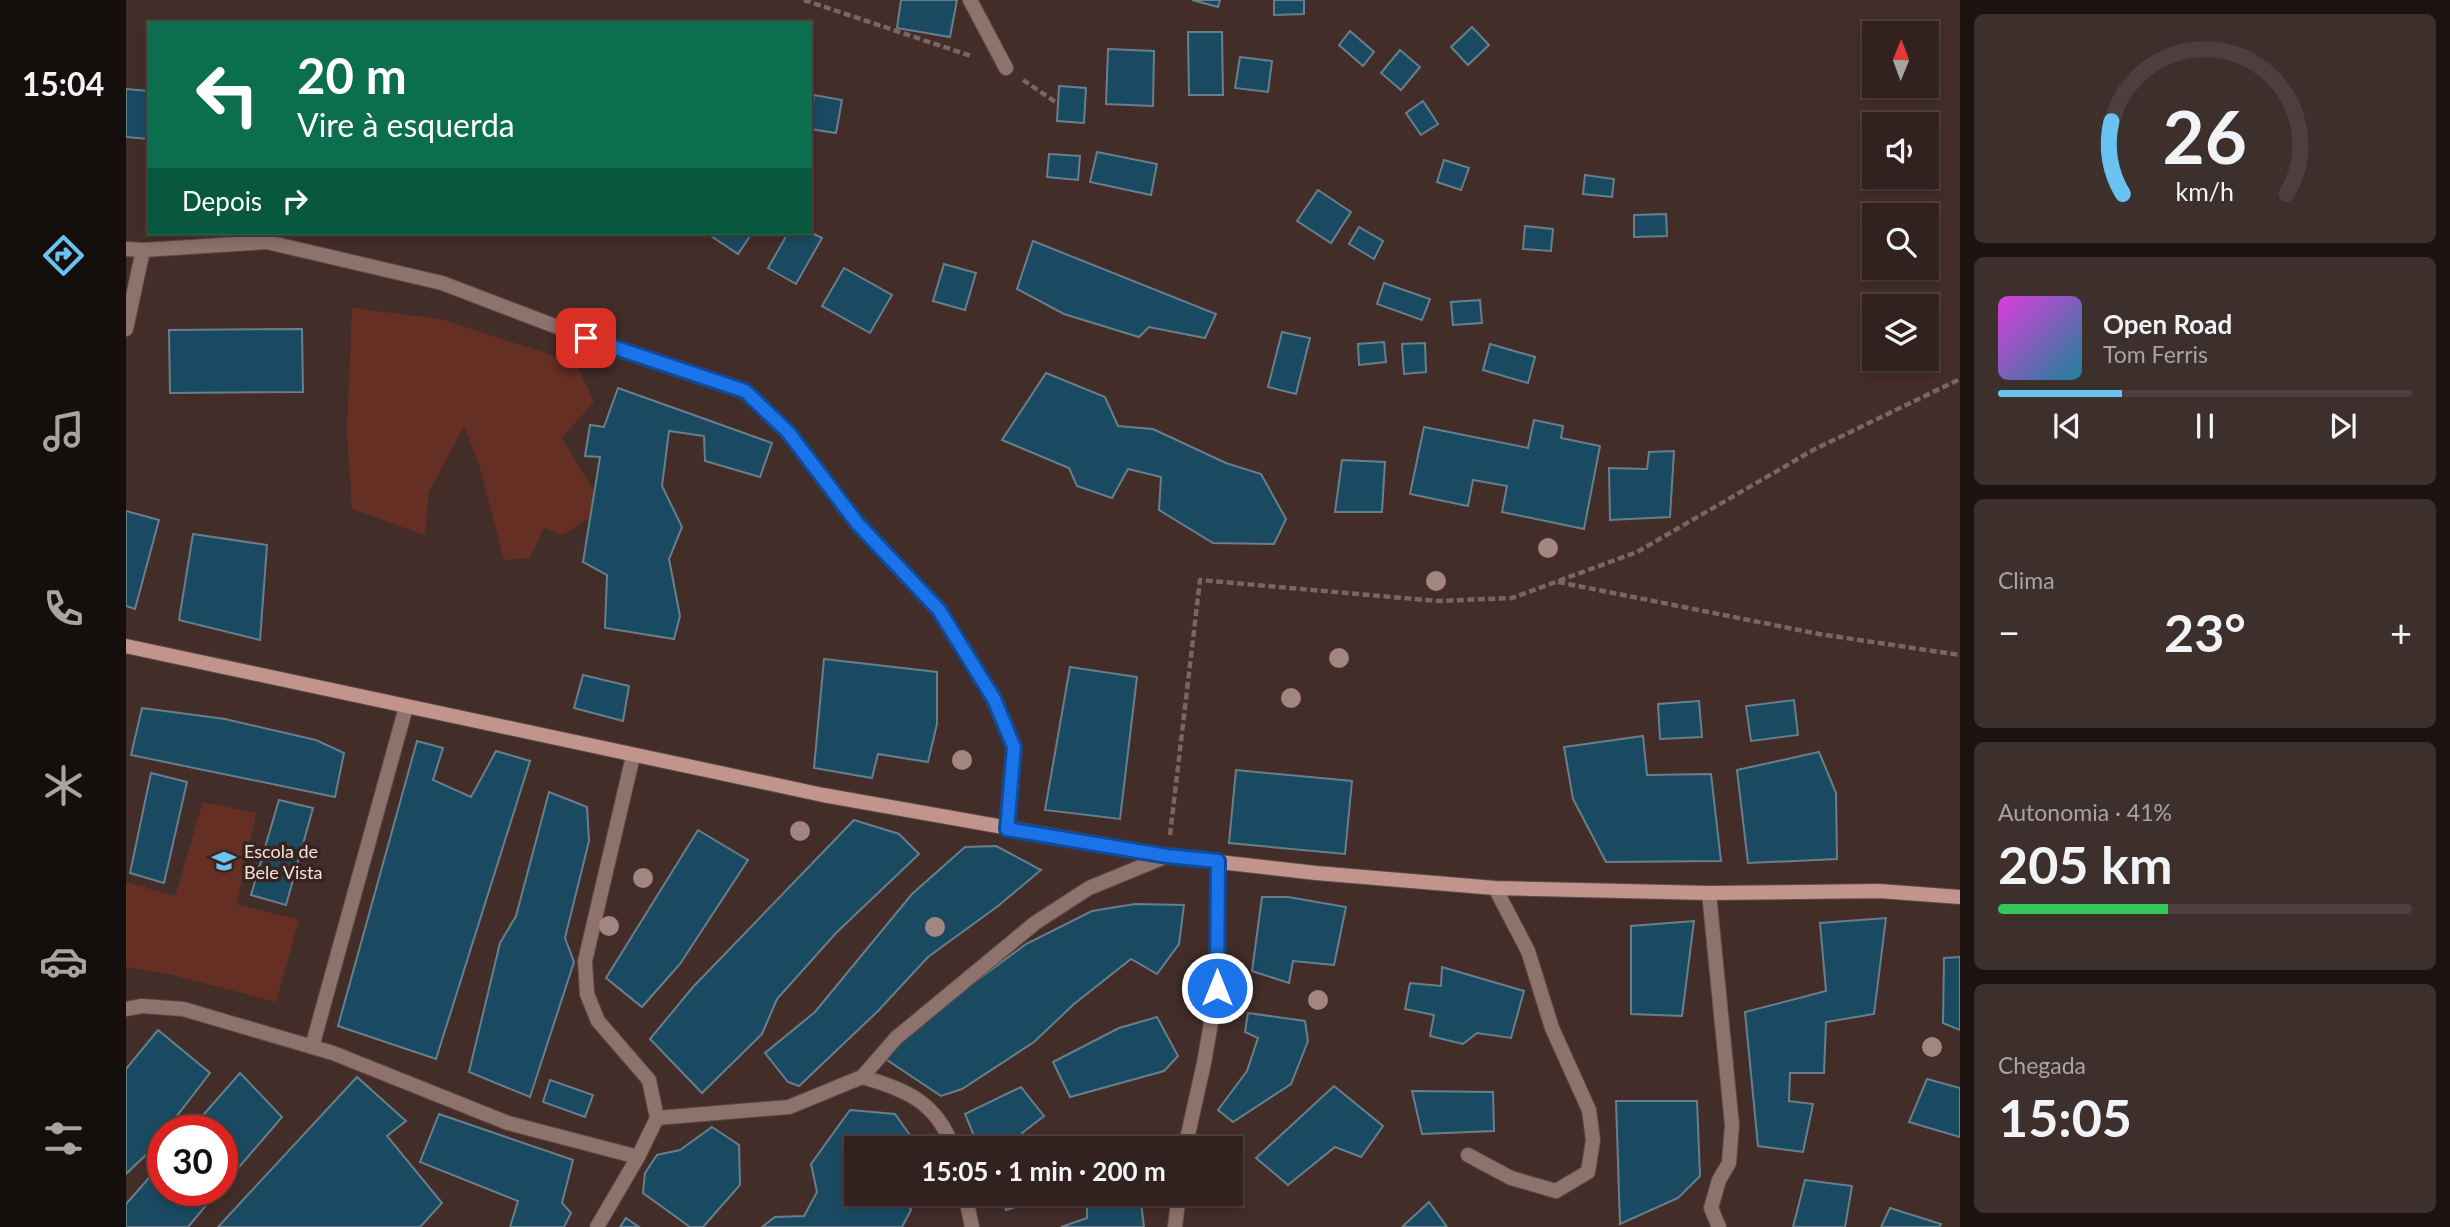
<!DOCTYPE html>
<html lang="pt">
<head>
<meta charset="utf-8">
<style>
  body { margin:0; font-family:Lato,sans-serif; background:#3d2f2c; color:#f1f3f6; height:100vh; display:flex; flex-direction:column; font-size:26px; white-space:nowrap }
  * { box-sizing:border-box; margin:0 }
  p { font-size:23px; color:#a8a4a4 }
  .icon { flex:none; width:38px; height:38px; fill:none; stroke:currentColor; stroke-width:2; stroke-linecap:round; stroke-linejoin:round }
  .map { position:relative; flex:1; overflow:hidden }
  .side { display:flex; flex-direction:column; gap:14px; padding:14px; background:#1c1311; width:490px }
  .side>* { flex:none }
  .banner { position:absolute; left:21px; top:21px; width:665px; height:214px; border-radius:0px; box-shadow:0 4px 10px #0003,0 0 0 2px #4d3f3d; background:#0b6e4f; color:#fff; overflow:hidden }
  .needle { width:46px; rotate:1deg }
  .fabs { position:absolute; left:1736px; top:21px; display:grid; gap:14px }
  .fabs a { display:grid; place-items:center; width:77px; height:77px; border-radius:0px; background:#32221f; box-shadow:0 4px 10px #0003,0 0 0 2px #4d3f3d; font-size:35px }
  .speed { position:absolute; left:21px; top:1115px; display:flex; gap:14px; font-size:35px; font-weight:700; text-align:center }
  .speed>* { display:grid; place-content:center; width:91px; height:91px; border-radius:50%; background:#32221f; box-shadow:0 4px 10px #0003,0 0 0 2px #4d3f3d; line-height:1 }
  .speed .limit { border:10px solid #d22; background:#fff; color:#111 }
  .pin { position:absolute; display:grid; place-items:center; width:60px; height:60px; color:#fff; margin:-30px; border-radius:14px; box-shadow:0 4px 10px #0006 }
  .me { position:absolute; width:77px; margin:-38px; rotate:0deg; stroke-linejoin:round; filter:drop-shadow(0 0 5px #0008) }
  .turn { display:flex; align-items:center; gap:24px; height:147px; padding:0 35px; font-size:32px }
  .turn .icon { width:91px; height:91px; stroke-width:2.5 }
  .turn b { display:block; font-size:49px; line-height:60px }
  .then { display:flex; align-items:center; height:66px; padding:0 35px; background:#0003; gap:14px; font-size:26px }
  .big { font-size:52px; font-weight:700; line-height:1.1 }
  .side .card { flex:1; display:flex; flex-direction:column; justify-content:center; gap:10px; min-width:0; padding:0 24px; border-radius:10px; background:#3d2f2c }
  .side .dial { align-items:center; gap:0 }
  .dial svg { height:182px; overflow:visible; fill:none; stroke:#4d3f3d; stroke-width:7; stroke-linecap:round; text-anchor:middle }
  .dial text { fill:#f1f3f6; stroke:none }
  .song { display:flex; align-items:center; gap:21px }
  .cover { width:84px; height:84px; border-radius:10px; background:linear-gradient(135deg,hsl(300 70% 55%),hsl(190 70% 35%)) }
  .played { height:7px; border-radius:4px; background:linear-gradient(90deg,#69c3f1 30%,#4d3f3d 30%) }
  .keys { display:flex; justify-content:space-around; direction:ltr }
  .heat { display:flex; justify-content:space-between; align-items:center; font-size:38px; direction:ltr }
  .charge { height:10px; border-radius:5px; background:linear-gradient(90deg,#34c759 41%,#4d3f3d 0) }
  .trip { position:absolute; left:718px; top:1136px; width:399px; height:70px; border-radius:0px; background:#32221f; box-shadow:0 4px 10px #0003,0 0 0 2px #4d3f3d; font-weight:700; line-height:70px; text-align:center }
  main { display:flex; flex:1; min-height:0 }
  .tab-bar { display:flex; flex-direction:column; width:126px; justify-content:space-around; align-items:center; background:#140e0c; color:#a8a4a4 }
  .tab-bar .icon { width:49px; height:49px }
  .tab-bar .active { color:#69c3f1 }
  .tab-bar b { font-size:32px; color:#f1f3f6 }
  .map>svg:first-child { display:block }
</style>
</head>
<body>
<main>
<nav class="tab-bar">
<b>15:04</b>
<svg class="icon active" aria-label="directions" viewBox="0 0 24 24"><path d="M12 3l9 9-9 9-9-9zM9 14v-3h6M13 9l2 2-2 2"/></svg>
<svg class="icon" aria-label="music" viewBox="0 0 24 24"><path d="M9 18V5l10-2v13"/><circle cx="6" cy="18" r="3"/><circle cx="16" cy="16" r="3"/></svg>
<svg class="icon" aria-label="phone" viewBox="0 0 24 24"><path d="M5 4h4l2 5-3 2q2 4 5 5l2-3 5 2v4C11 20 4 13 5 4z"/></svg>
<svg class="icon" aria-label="climate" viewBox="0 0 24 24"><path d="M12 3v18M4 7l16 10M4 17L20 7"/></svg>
<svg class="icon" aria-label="car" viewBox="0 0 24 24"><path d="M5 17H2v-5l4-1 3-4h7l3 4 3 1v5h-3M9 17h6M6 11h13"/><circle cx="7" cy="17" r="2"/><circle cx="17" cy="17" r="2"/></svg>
<svg class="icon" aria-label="filters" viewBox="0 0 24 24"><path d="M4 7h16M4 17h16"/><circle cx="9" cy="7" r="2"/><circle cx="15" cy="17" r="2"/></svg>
</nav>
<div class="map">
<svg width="1834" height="1227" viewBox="0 0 1834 1227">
  <rect width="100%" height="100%" fill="#422d29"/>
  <!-- green -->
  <g fill="#652f24">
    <path d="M226 308 315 319 450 363 468 402 436 438 478 508 437 535 418 528 404 558 378 560 352 461 338 426 303 492 299 535 226 509 221 432Z"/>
    <path d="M77 802 130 813 111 904 173 920 150 1002 39 973 0 967V882L49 896Z"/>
  </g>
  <!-- building -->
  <g fill="#194a62" stroke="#687f8b" stroke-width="2">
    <path d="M775 0H831L824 37 771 28Z"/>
    <path d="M1066 0H1094L1092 7Z"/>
    <path d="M1148 0H1178V14L1148 15Z"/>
    <path d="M1346 27 1363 45 1342 65 1325 47Z"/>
    <path d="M1224 31 1248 52 1237 66 1213 45Z"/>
    <path d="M1062 32H1096L1097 95H1063Z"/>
    <path d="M982 49 1028 51 1027 106 980 104Z"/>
    <path d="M1274 50 1294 67 1275 90 1255 73Z"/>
    <path d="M1114 57 1146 61 1142 92 1109 88Z"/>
    <path d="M933 86 960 88 958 123 931 121Z"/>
    <path d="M0 89 23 91V139L0 137Z"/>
    <path d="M688 95 716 100 710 133 684 129Z"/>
    <path d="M1297 101 1312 124 1295 135 1280 113Z"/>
    <path d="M971 152 1031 164 1025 195 964 182Z"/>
    <path d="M923 154 954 156 952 180 921 177Z"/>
    <path d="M1318 160 1343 168 1335 190 1311 182Z"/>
    <path d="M1459 175 1488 179 1486 197 1457 194Z"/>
    <path d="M1192 190 1225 212 1205 243 1171 221Z"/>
    <path d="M1540 214 1541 236 1508 237V215Z"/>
    <path d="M1399 226 1427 229 1425 251 1397 249Z"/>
    <path d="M1233 227 1257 241 1248 259 1223 244Z"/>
    <path d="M684 232 696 238 670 284 642 268 662 233Z"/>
    <path d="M583 233H626L612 254 582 234Z"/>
    <path d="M907 241 1090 314 1079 338 1023 327 1013 337 938 314 891 289Z"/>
    <path d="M818 264 850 273 839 310 807 301Z"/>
    <path d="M718 268 766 295 744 333 696 306Z"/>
    <path d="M1258 283 1304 299 1296 320 1251 304Z"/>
    <path d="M1354 300 1356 323 1327 325 1325 302Z"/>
    <path d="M176 329 177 392 44 393 43 330Z"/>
    <path d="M1156 332 1184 338 1170 394 1142 387Z"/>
    <path d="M1258 342 1260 362 1233 365 1232 344Z"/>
    <path d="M1299 343 1300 372 1278 374 1276 344Z"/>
    <path d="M1364 344 1409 357 1402 383 1357 370Z"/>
    <path d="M920 373 979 397 992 426 1027 429 1100 463 1135 474 1160 519 1148 544 1087 543 1033 510 1035 477 1002 469 986 498 951 486 943 468 876 440Z"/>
    <path d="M492 388 646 443 634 477 579 461 578 436 543 431 536 486 556 527 543 559 554 616 548 639 479 628 481 575 457 562 474 457 459 456 464 425 478 427Z"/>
    <path d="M1408 420 1437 426 1435 438 1474 446 1458 529 1376 512 1381 486 1347 480 1342 506 1284 494 1298 427 1402 448Z"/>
    <path d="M1548 451 1544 517 1484 520 1483 468 1521 469 1523 452Z"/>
    <path d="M1216 460 1259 462 1256 512H1209Z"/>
    <path d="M0 511 33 520 9 609 0 606Z"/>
    <path d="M67 534 141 545 134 640 53 620Z"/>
    <path d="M698 659 811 672V724L802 762 752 754 746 778 688 768Z"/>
    <path d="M944 667 1011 677 994 819 919 810Z"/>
    <path d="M457 675 503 686 497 721 448 708Z"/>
    <path d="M1668 700 1672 735 1625 741 1620 706Z"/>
    <path d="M1573 701 1576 737 1534 739 1532 704Z"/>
    <path d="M16 708 99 719 190 740 218 753 209 797 5 755Z"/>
    <path d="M1517 736 1521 775 1585 774 1595 861 1480 862 1447 799 1438 747Z"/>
    <path d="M291 741 317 748 307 780 345 797 370 751 404 761 310 1059 212 1026Z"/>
    <path d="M1693 752 1710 793 1711 859 1622 863 1611 770Z"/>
    <path d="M1110 770 1226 781 1219 854 1103 843Z"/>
    <path d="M25 773 61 782 38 883 4 873Z"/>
    <path d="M423 792 461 807 463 841 439 938 448 962 404 1097 343 1072 374 943 390 916Z"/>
    <path d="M153 800 187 808 160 905 125 895Z"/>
    <path d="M728 820 773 834 793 854 710 933 651 999 636 1034 576 1093 524 1039 567 987Z"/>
    <path d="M572 830 622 860 554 964 516 1007 480 978Z"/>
    <path d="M870 846 915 870 872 906 802 957 752 1011 673 1086 662 1082 639 1053 689 1012 786 894 839 847Z"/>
    <path d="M1136 897H1162L1220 907 1208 965 1167 961 1163 983 1126 971Z"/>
    <path d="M1009 904 1058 905 1053 944 1031 974 1005 959 948 1004 908 1042 836 1089 815 1096 755 1056 835 992 900 944 966 911Z"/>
    <path d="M1760 918 1748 1014 1700 1022 1698 1073H1664L1663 1101 1687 1104 1677 1152 1632 1146 1619 1012 1700 991 1694 923Z"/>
    <path d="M1568 921 1556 1016 1505 1014V926Z"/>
    <path d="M1834 957V1030L1817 1023 1818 958Z"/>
    <path d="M1316 967 1398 991 1385 1038 1351 1033 1337 1044 1304 1036 1308 1015 1279 1009 1284 983 1315 986Z"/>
    <path d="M1122 1013 1179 1021 1182 1041 1165 1084 1107 1122 1092 1110 1121 1071 1132 1038 1119 1032Z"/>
    <path d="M1031 1017 1052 1056 1038 1071 944 1097 927 1062 993 1028Z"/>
    <path d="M32 1030 84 1073 40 1130H37V1135L26 1149 0 1174V1069Z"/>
    <path d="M114 1073 156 1117 96 1187V1130H64Z"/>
    <path d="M231 1077 280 1121 261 1136 316 1203 294 1227H92Z"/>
    <path d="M1801 1079 1834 1088V1137L1783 1122Z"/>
    <path d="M424 1080 467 1095 459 1117 417 1102Z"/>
    <path d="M1208 1086 1257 1126 1235 1157 1209 1147 1162 1185 1130 1158Z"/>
    <path d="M895 1087 918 1116 896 1133 903 1148H853L839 1114Z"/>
    <path d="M1286 1091 1367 1092 1368 1131 1296 1134Z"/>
    <path d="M1490 1101H1571L1574 1176 1552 1198 1494 1224Z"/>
    <path d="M724 1110 769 1114 786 1138 781 1148H730V1194H777L785 1210 776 1227H636L649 1217 678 1216 691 1192 685 1164Z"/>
    <path d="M313 1114 447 1160 436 1203 445 1213 438 1227H384L392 1201 294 1162Z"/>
    <path d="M586 1127 613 1145 614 1185 577 1227H564L517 1193 519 1173 531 1155 554 1150Z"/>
    <path d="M37 1162V1190H93L62 1227H0V1204Z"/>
    <path d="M1679 1180 1726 1186 1719 1227H1667Z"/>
    <path d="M873 1194H924L925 1196 880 1210Z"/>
    <path d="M961 1194H1014L1018 1227H935L961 1218Z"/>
    <path d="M1303 1202 1321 1227H1276Z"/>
    <path d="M1764 1208 1815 1224 1813 1227H1755Z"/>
    <path d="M500 1218 513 1227H494Z"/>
  </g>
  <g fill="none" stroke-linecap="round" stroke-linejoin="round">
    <!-- lane casing -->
    <g stroke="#5e4a46" stroke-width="16">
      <path id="lane" d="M0 329 17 250"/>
    </g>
    <!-- street casing -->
    <g stroke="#5e4a46" stroke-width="16">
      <g id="street">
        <path d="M844 0 880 68"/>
        <path d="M0 249 17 250 141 242 316 283 484 347 619 392 662 432 732 524 813 610 868 699 888 747 881 829"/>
        <path d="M1583 893 1606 1125 1603 1163 1593 1180 1585 1208 1593 1227"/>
        <path d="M0 1009 16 1006 57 1009 207 1053 382 1123 512 1157"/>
        <path d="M186 1047 280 707"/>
        <path d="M736 1077C779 1089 811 1102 827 1148"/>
        <path d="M531 1118 663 1107 736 1077 770 1038 909 923 963 888 1041 856"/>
        <path d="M1059 1148 1078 1063 1091 988 1092 861"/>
        <path d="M1342 1155 1385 1178 1430 1191 1462 1172 1467 1140 1463 1110 1426 1028 1402 951 1369 888"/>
        <path d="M839 1194 846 1227"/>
        <path d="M471 1227 512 1157 531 1118 523 1080 472 1021 461 994 459 961 507 756"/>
        <path d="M1049 1227 1053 1194"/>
      </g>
    </g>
    <!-- secondary casing -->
    <g stroke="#5e4a46" stroke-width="16">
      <path id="secondary" d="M0 646 697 795 1041 856 1190 873 1369 888 1583 893 1753 891 1834 897"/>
    </g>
    <!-- path -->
    <g stroke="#786662" stroke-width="4.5" stroke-dasharray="7 3.5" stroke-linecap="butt">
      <path d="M678 0 845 56"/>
      <path d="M897 80 931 103"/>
      <path d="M1432 582 1693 634 1834 655"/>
      <path d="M1044 835 1074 580 1311 601 1386 598 1511 552 1689 449 1834 379"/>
    </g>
    <!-- lane -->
    <use href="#lane" stroke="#8e726c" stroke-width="14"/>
    <!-- street -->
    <use href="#street" stroke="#8e726c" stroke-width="14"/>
    <!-- secondary -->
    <use href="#secondary" stroke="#c1958b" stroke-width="14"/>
  </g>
  <!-- trees -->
  <g fill="#a48680">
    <circle cx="1422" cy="548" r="10"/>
    <circle cx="1310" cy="581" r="10"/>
    <circle cx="1213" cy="658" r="10"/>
    <circle cx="1165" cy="698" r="10"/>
    <circle cx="836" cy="760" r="10"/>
    <circle cx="674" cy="831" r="10"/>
    <circle cx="517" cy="878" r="10"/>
    <circle cx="483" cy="926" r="10"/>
    <circle cx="809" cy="927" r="10"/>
    <circle cx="1192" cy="1000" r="10"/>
    <circle cx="1806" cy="1047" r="10"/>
  </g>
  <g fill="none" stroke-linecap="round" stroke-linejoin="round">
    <!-- route casing -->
    <g stroke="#114b97" stroke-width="18">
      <path id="route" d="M460 338 619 391 662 432 732 524 813 610 868 699 888 747 881 829 1041 856 1092 861 1091 988"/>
    </g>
    <!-- route -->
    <use href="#route" stroke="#1a73e8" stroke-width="12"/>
  </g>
  <!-- icons -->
  <defs>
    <g id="school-bare" transform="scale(1.89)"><path d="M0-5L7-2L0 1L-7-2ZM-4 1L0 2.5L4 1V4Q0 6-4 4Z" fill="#69c3f1" stroke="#38231f" stroke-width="2.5" paint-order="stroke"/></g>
  </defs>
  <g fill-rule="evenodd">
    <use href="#school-bare" x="98" y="861"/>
  </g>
  <g text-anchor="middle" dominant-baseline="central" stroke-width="7" stroke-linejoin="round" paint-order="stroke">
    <!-- poi labels -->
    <g font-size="18" fill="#f1e3df" stroke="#38231f" text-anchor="start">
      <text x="118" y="851">Escola de<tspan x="118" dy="21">Bele Vista</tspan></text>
    </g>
  </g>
</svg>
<div class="fabs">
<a><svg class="needle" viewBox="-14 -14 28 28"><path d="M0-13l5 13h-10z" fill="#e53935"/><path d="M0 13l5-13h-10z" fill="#a8a4a4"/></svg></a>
<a><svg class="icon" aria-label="sound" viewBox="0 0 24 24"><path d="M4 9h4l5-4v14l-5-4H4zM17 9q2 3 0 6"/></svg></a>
<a><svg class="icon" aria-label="search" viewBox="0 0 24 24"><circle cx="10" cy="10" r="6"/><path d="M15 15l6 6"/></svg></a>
<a><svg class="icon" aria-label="layers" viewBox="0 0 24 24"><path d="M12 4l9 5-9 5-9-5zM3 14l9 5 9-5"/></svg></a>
</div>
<div class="speed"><div class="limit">30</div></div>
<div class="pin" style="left:460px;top:338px;background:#d93025"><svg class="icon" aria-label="arrive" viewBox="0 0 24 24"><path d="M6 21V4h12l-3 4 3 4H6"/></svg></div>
<svg class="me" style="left:1091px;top:988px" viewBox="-20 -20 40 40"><circle r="17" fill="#1a73e8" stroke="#fff" stroke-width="3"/><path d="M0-11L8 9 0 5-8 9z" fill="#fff"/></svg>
<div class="trip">15:05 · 1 min · 200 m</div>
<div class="banner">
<div class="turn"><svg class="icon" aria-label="left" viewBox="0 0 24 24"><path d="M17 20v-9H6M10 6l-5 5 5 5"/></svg><div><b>20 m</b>Vire à esquerda</div></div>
<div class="then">Depois<svg class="icon" aria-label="right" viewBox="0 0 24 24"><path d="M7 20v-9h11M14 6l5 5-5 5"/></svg></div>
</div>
</div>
<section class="side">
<div class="card dial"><svg viewBox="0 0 100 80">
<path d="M14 69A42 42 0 1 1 86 69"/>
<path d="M14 69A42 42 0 0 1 9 37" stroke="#69c3f1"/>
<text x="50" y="56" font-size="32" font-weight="700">26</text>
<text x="50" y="72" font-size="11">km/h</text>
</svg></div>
<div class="card">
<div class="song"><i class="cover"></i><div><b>Open Road</b><p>Tom Ferris</p></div></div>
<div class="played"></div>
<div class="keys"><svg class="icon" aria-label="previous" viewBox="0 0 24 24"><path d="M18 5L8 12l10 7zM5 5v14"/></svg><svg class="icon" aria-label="pause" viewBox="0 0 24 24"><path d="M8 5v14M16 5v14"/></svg><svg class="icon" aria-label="next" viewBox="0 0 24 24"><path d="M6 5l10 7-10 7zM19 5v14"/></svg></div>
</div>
<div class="card"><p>Clima</p>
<div class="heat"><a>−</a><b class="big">23°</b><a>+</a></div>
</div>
<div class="card"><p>Autonomia · 41%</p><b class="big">205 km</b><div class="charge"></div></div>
<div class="card"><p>Chegada</p><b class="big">15:05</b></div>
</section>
</main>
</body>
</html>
